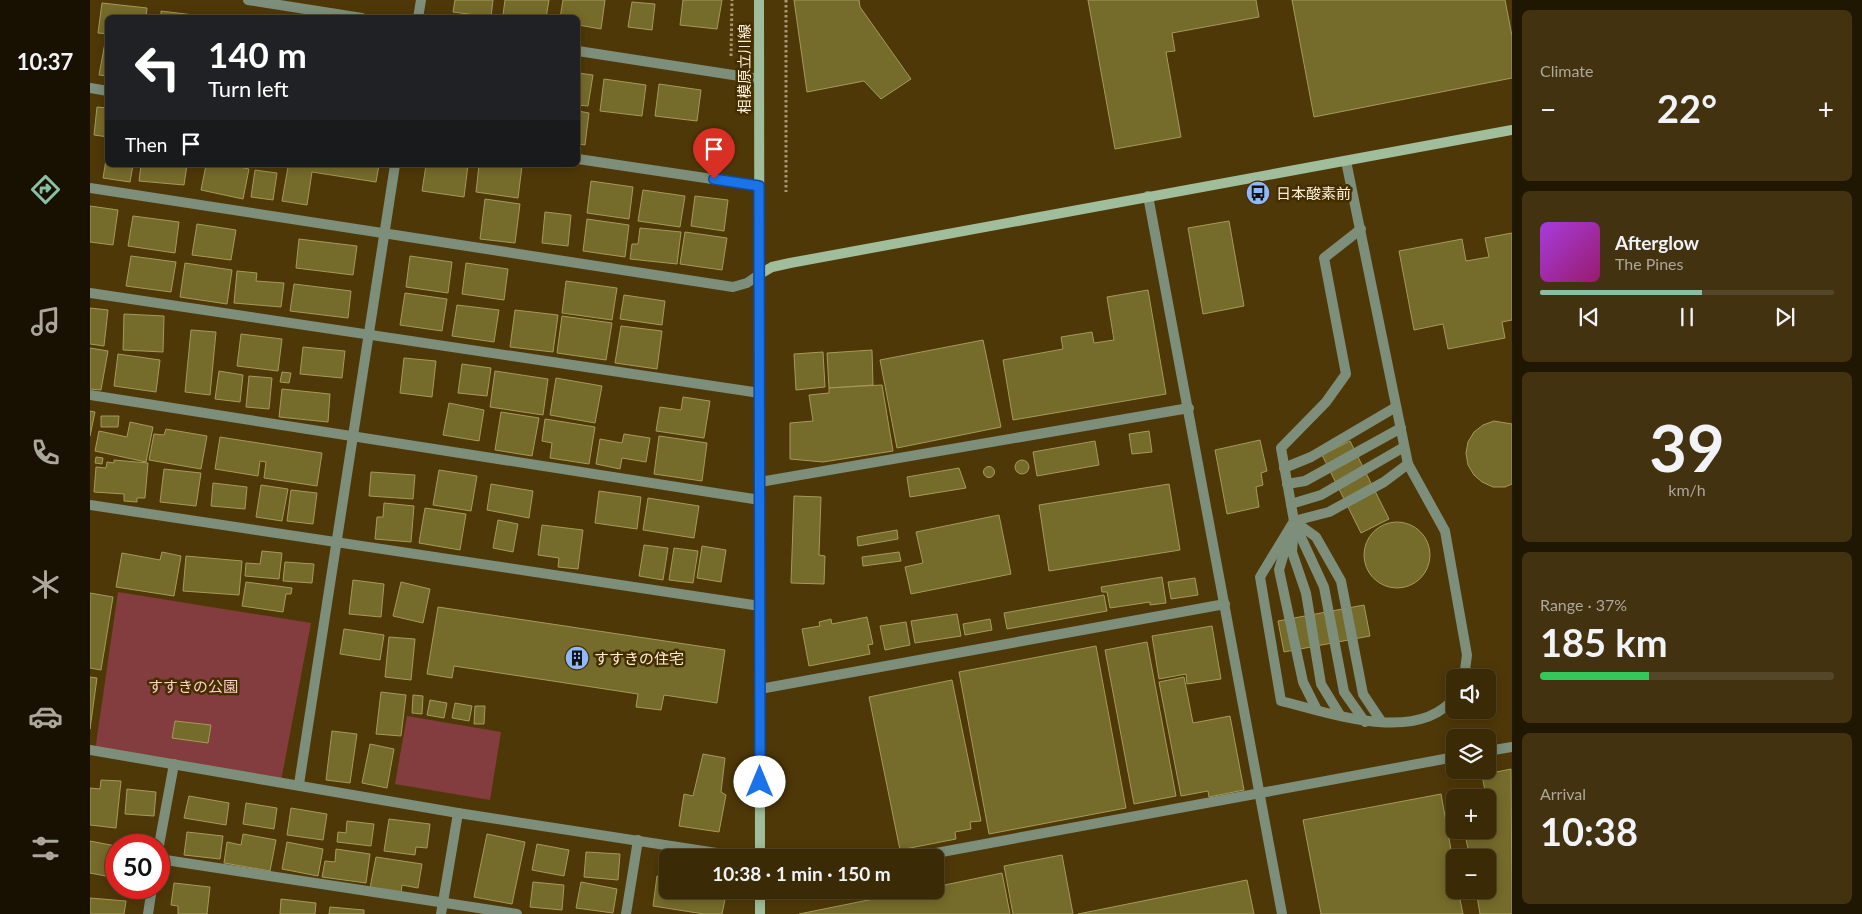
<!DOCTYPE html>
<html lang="en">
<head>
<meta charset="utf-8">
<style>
  body { margin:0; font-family:Lato,"Noto Sans JP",sans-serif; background:#423210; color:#f1f3f6; height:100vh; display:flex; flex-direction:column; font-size:19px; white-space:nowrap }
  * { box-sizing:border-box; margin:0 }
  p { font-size:16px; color:#aca79b }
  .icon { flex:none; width:28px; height:28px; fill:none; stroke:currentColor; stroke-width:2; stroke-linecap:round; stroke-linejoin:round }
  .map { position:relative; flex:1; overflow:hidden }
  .sheet { display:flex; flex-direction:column; gap:10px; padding:10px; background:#201703; width:350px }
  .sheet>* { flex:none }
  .top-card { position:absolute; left:15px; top:15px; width:475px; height:152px; border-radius:8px; box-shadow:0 2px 12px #0003,0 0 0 1px #544628; background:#202124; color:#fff; overflow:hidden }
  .buttons { position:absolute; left:1356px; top:669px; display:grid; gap:10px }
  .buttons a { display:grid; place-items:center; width:50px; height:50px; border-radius:8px; background:#3b2a06; box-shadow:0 2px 12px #0003,0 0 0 1px #544628; font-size:25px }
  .speed { position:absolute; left:15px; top:834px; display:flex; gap:10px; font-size:25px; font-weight:700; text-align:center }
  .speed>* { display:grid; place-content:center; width:65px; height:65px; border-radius:50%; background:#3b2a06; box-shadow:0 2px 12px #0003,0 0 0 1px #544628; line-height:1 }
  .speed .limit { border:8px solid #d22; background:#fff; color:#111 }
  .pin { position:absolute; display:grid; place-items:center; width:42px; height:42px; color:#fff; margin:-51px -21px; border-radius:50% 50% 50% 0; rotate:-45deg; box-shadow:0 0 5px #0007 }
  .pin .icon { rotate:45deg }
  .me { position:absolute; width:55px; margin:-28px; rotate:0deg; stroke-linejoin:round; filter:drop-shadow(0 0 4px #0008) }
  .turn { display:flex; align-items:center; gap:18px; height:105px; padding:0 20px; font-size:22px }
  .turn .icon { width:65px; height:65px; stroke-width:2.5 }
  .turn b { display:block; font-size:35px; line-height:42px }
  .then { display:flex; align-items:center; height:48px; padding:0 20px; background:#0003; gap:10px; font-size:19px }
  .big { font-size:38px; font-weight:700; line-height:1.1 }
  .sheet .tile { flex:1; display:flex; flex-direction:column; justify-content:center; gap:8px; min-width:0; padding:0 18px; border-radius:8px; background:#423210 }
  .sheet .dial { align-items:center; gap:0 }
  .dial b { font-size:65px; line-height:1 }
  .song { display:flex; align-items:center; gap:15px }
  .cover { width:60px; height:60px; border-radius:8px; background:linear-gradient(135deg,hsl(280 70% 55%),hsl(320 70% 35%)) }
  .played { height:5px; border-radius:2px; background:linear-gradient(90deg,#8abfa5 55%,#544628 55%) }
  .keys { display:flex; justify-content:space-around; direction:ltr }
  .heat { display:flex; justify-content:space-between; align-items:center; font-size:28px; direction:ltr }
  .charge { height:8px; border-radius:4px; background:linear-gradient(90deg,#34c759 37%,#544628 0) }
  .trip { position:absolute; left:569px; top:849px; width:285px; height:50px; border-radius:8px; background:#3b2a06; box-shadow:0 2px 12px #0003,0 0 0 1px #544628; font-weight:700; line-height:50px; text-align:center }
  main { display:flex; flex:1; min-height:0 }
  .tabs { display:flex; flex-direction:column; width:90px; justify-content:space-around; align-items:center; background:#181102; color:#aca79b }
  .tabs .icon { width:35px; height:35px }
  .tabs .on { color:#8abfa5 }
  .tabs b { font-size:22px; color:#f1f3f6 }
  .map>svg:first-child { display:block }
</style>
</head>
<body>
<main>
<nav class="tabs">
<b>10:37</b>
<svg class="icon on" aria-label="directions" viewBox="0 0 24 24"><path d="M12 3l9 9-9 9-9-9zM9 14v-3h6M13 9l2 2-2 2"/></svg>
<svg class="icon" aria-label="music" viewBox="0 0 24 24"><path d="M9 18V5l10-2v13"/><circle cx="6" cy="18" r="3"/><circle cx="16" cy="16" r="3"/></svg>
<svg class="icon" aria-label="phone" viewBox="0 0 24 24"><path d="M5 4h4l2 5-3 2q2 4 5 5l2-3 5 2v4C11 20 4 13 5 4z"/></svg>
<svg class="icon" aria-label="climate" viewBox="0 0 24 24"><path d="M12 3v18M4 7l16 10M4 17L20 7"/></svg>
<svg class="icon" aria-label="car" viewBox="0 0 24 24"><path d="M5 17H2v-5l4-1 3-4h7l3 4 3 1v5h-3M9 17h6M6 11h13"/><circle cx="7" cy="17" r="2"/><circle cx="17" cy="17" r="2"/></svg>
<svg class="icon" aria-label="filters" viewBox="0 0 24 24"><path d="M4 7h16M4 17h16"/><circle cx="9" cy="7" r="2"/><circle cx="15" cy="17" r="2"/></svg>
</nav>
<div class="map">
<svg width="1422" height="914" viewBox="0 0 1422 914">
  <rect width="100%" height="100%" fill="#4f3808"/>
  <!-- green -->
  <g fill="#843d3e">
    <path d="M28 592 221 623 191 781 5 751Z"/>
    <path d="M317 716 411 732 400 800 305 784Z"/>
  </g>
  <!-- building -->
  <g fill="#756b2a" stroke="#a49a5a">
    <path d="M365 0H403L401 17 363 12Z"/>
    <path d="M415 0H459L456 18 413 15Z"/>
    <path d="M473 0H515L511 29 488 25V18H470Z"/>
    <path d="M593 0H632L627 29 590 25Z"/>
    <path d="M704 0H769L770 7 821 79 791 99 774 81 717 92Z"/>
    <path d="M998 0H1166L1169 17 1082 33 1085 51 1076 52 1091 137 1025 149Z"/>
    <path d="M1202 0H1415L1422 36V78L1224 117Z"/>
    <path d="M542 2 565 4 562 30 538 27Z"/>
    <path d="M12 3 57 8 56 18H18V34L8 33Z"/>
    <path d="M71 11 120 17 71 18Z"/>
    <path d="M15 43H18V76L9 75Z"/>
    <path d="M488 73 503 75 498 106 488 105Z"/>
    <path d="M514 79 556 85 552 116 510 111Z"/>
    <path d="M569 84 611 90 607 121 565 116Z"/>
    <path d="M7 107 18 108V137L4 135Z"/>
    <path d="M488 111 499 113 495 145 488 144Z"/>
    <path d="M18 148V165H43L40 182 13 178Z"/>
    <path d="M51 165H97L94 185 49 181Z"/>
    <path d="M116 165H139L159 169 153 199 111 190Z"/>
    <path d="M182 165H289L286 182 222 172 217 205 192 201 198 167Z"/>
    <path d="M336 165H378L374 197 332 191Z"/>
    <path d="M389 165 432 166 428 198 386 192Z"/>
    <path d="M165 170 187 173 183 200 161 197Z"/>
    <path d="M501 181 543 187 539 219 497 213Z"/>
    <path d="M553 190 595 196 590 227 548 221Z"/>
    <path d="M605 196 638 200 634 231 601 226Z"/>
    <path d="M395 199 430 204 425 243 390 239Z"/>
    <path d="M0 206 28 210 23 245 0 242Z"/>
    <path d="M455 212 481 215 478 246 452 243Z"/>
    <path d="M43 216 89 222 85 253 38 246Z"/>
    <path d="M497 219 539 225 535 257 493 251Z"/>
    <path d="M1139 221 1154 306 1113 314 1098 228Z"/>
    <path d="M107 224 146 230 141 260 102 255Z"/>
    <path d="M550 228 591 232 587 264 540 259 542 244H548Z"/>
    <path d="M595 232 637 238 632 270 590 264Z"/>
    <path d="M1422 233V320L1412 322 1415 338 1358 349 1353 324 1324 330 1309 251 1372 239 1376 261 1399 257 1395 238Z"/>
    <path d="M209 239 267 246 263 275 206 268Z"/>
    <path d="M41 256 86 262 81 292 36 286Z"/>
    <path d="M320 256 362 262 358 293 316 287Z"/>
    <path d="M95 263 142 270 137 304 90 297Z"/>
    <path d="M376 263 418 269 414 300 372 294Z"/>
    <path d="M147 271 167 273 166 281 194 283 191 307 144 303Z"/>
    <path d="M476 281 527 288 522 320 472 313Z"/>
    <path d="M204 284 261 291 258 318 200 311Z"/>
    <path d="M1058 290 1076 394 923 420 913 360 973 349 971 337 1002 332 1004 343 1024 340 1017 297Z"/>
    <path d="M315 293 357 299 352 331 310 325Z"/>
    <path d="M534 295 575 301 572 325 530 319Z"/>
    <path d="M367 305 409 310 404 342 362 336Z"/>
    <path d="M0 308 18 310 14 346 0 344Z"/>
    <path d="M425 310 468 315 463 352 420 347Z"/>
    <path d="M34 314 74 316 73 352 33 350Z"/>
    <path d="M472 316 522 323 516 360 467 353Z"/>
    <path d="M531 326 572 331 567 369 525 363Z"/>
    <path d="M101 330 126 332 120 395 95 392Z"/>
    <path d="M151 334 192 339 188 371 147 366Z"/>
    <path d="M893 340 911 427 807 448 790 360Z"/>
    <path d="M213 347 255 351 252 378 210 374Z"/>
    <path d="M0 348 18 351 11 390 0 389Z"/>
    <path d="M782 350 783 385 739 388 737 353Z"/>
    <path d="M733 352 735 387 706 390 704 354Z"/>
    <path d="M28 354 70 360 66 392 24 386Z"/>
    <path d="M314 358 346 361 342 397 310 393Z"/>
    <path d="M372 364 401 368 397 396 368 393Z"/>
    <path d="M129 371 153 375 150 402 125 399Z"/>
    <path d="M405 371 458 379 453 415 400 407Z"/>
    <path d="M192 372 201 373 199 383 190 382Z"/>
    <path d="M159 376 182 378 179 409 156 407Z"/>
    <path d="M466 378 512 386 505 423 460 415Z"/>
    <path d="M792 385 803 451 733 462 700 459V423L723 421 719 395 739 393V388Z"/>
    <path d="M192 389 240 394 238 422 189 417Z"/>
    <path d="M593 397 620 401 614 438 566 431 570 407 591 410Z"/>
    <path d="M359 403 394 410 389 441 353 435Z"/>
    <path d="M0 411 5 412 0 436Z"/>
    <path d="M411 412 449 418 442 456 405 450Z"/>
    <path d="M11 416H29L28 427H11Z"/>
    <path d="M455 419 505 427 499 464 460 458 462 443 452 441Z"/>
    <path d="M1404 421 1422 424V484L1415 487H1403L1392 482 1384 475 1378 465 1376 453 1378 442 1384 432 1393 425Z"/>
    <path d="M40 422 63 427 56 462 5 451 9 431 37 437Z"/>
    <path d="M76 429 117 436 111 469 59 460 64 434 74 435Z"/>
    <path d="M1059 431 1062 452 1042 454 1039 434Z"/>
    <path d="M534 434 560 438 556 462 532 458 530 469 506 464 510 439 532 443Z"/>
    <path d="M569 436 617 443 612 481 564 474Z"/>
    <path d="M130 437 232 453 227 486 174 478 176 462 170 461 168 476 125 469Z"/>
    <path d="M1170 440 1177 471 1171 473 1173 485 1166 487 1169 507 1137 514 1125 450Z"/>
    <path d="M1005 441 1009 465 947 476 943 452Z"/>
    <path d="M1260 441 1299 519 1271 533 1232 455Z"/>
    <path d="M6 457 13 458 12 464 5 463Z"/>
    <path d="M24 460 58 463 55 498H47V502L34 501V494L4 492 6 467 16 468 17 462 24 463Z"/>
    <circle cx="932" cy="467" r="7"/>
    <circle cx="899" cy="472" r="5.5"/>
    <path d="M869 468 876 488 820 497 817 477Z"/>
    <path d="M74 469 111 473 106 506 70 502Z"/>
    <path d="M349 470 387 476 381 511 343 505Z"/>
    <path d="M281 472 325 475 323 499 279 496Z"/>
    <path d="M123 483 157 487 155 509 121 506Z"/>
    <path d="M401 484 443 491 439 518 397 510Z"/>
    <path d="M1079 484 1090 550 959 571 949 505Z"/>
    <path d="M171 485 198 489 192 521 166 517Z"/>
    <path d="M201 490 227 493 223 524 197 521Z"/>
    <path d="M509 491 551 497 547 529 505 523Z"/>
    <path d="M704 496 731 497 729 555 735 556 734 584 701 583Z"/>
    <path d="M558 498 609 506 604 538 553 530Z"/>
    <path d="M294 503 324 506 321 542 285 539 287 517H293Z"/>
    <path d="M335 508 376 514 370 550 329 543Z"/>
    <path d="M909 515 921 574 821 594 815 567 833 563 826 532Z"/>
    <path d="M408 520 428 524 423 552 403 548Z"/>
    <circle cx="1307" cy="555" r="33"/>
    <path d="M452 525 493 530 488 569 468 567 469 558 448 555Z"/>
    <path d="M807 530 808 539 768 546 767 537Z"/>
    <path d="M554 545 578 548 573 580 549 576Z"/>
    <path d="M612 546 636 550 631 582 607 578Z"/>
    <path d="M584 548 608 551 603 583 579 580Z"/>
    <path d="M172 551 192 553 189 579 155 576 156 563 170 564Z"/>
    <path d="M72 552 91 556 84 596 26 587 32 553 70 560Z"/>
    <path d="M809 552 811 561 773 566 772 557Z"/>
    <path d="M96 556 152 561 149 595 93 591Z"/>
    <path d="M195 562 224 564 222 583 193 581Z"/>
    <path d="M1072 577 1076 603 1060 605V602L1020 608 1017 592H1012L1011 587Z"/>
    <path d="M1105 578 1108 595 1081 599 1078 582Z"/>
    <path d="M263 580 294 584 291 617 259 614Z"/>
    <path d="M156 582 202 588 201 594H196L193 612 152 606Z"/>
    <path d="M311 582 340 589 333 623 303 616Z"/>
    <path d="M0 593 23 597 11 670 0 668Z"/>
    <path d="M1014 595 1017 611 917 629 914 613Z"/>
    <path d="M1274 605 1280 636 1194 652 1188 621Z"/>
    <path d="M348 607 635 650 627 703 574 695 571 710 546 707 548 694 364 666 362 678 337 674Z"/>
    <path d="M867 614 871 636 825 643 821 621Z"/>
    <path d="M777 617 783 644 778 645 780 654 719 666 712 629 730 626 729 622 741 619 742 624Z"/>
    <path d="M900 619 902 630 875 635 873 624Z"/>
    <path d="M816 622 820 645 795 650 790 626Z"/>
    <path d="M1122 626 1131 679 1097 684 1096 674 1069 679 1062 636Z"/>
    <path d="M254 629 294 635 290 660 250 654Z"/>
    <path d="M299 637 325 639 321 680 295 677Z"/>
    <path d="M1057 642 1086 796 1044 804 1015 650Z"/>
    <path d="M1006 646 1036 808 899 834 869 672Z"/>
    <path d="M0 677 7 678 0 729Z"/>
    <path d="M1094 677 1103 723 1140 716 1154 790 1119 797 1118 791 1091 796 1069 682Z"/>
    <path d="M862 680 891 821 880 822 881 829 865 832 866 839 810 850 779 697Z"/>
    <path d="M291 692 316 695 311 736 286 734Z"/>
    <path d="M323 695 333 696 332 714 322 713Z"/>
    <path d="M340 700 357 703 354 718 337 715Z"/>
    <path d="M365 703 382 706 379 721 362 718Z"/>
    <path d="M385 706H395L394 724H384Z"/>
    <path d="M85 721 121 725 118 743 82 738Z"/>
    <path d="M242 731 267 734 260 783 236 780Z"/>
    <path d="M280 744 304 749 297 788 272 783Z"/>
    <path d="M613 754 635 758 631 792 636 795 629 832 589 826 594 794 603 796Z"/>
    <path d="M1421 769 1422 914H1390L1386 890H1398V858H1380L1374 830H1398V817H1400L1392 775Z"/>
    <path d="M11 780 31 781 26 828 0 825V788L10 789Z"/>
    <path d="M37 789 66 792 64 816 35 814Z"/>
    <path d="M1351 794 1365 872V890H1368L1373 914H1231L1213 820Z"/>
    <path d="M99 796 139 803 136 825 94 818Z"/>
    <path d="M156 803 187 808 184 829 153 824Z"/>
    <path d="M201 808 237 814 233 840 197 835Z"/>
    <path d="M299 819 340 824 337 848 326 847 325 855 294 851Z"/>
    <path d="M257 821 284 824 281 846 247 842 248 832 256 833Z"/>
    <path d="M97 832 133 836 130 859 94 855Z"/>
    <path d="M153 834 186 840 180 871 134 863 137 842 151 845Z"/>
    <path d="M397 834 435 842 422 904 384 897Z"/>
    <path d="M0 841 26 846V878L0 873Z"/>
    <path d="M197 842 233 849 228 876 192 869Z"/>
    <path d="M447 844 479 850 474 876 442 870Z"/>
    <path d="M246 849 280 854 276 883 232 877 235 861 245 862Z"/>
    <path d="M496 852 530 854 528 880 494 877Z"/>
    <path d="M972 855 983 914H923L914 866Z"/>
    <path d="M286 857 332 864 328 888 312 885 311 893 280 888Z"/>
    <path d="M912 873 920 914H709L828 890H845V887Z"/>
    <path d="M567 876 578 877V890H637L632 914H614L563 906Z"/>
    <path d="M1157 880 1164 914H988Z"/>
    <path d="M443 882 474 885 472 910 440 907Z"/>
    <path d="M491 882 527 889 523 913 486 908Z"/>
    <path d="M84 883 120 887 117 914H88V906L81 905Z"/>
    <path d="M0 898 36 901 34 914H0Z"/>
    <path d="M191 899 226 903 225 914H190Z"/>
    <path d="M240 907 274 910V914H239Z"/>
  </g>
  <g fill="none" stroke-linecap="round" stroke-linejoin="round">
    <!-- path -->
    <g stroke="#a99773" stroke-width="3" stroke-dasharray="2.5 2.5" stroke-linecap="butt">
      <path d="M696 0V192"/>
      <path d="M641 56 642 0"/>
    </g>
    <!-- lane -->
    <g stroke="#7d8f7a" stroke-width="10">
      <path d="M1256 161 1318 464 1355 531 1377 655 1374 678"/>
      <path d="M0 188 643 287 657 283 670 274"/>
      <path d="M1271 229 1234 258 1256 374 1236 402 1191 448 1204 521 1170 577 1191 701C1240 713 1328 745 1365 697"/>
      <path d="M0 293 670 393"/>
      <path d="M1194 468 1221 457 1306 407"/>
      <path d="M1197 484 1215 481 1311 428"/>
      <path d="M1201 504 1231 495 1314 447"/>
      <path d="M1204 521 1226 537 1251 581 1273 694 1291 721"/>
      <path d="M1204 521 1239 512 1294 482 1318 464"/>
      <path d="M1204 522 1234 587 1254 692 1275 722"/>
      <path d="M1204 525 1202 552 1216 593 1231 684 1250 715"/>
      <path d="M1198 539 1189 570 1213 682 1227 710"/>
      <path d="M69 859 427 914"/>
      <path d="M536 914 548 840"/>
    </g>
    <!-- street -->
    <g stroke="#7d8f7a" stroke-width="10">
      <path d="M158 0 272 18"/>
      <path d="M328 18 331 0"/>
      <path d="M488 51 669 79"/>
      <path d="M0 88 18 91"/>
      <path d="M488 159 669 186"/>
      <path d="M1058 196 1192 914"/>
      <path d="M0 395 670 500"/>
      <path d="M670 482 1099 408"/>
      <path d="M0 505 670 606"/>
      <path d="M670 689 1135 604"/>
      <path d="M0 750 368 813 659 858"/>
      <path d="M1398 751 1422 747"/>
      <path d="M209 784 305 165"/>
      <path d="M69 845 84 764"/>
      <path d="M819 858 1365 757"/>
      <path d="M58 914 62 888"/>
      <path d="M351 914 368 813"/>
    </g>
    <!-- secondary -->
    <g stroke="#a0be9b" stroke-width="10">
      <path d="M669 0 670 858"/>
      <path d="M670 274 682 267 700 263 1422 130"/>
      <path d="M670 890V914"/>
    </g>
  </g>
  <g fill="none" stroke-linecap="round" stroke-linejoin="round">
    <!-- route casing -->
    <g stroke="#114b97" stroke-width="12">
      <path id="route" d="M624 179 669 186 670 782"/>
    </g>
    <!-- route -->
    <use href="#route" stroke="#1a73e8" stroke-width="9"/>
  </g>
  <!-- icons -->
  <defs>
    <g id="bus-disc" transform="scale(1.25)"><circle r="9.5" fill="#90b8fd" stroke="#442e00"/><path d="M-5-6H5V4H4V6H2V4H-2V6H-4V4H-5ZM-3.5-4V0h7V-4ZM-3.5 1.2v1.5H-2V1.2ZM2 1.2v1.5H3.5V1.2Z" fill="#111"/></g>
    <g id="building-disc" transform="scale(1.25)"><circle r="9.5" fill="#90b8fd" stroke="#442e00"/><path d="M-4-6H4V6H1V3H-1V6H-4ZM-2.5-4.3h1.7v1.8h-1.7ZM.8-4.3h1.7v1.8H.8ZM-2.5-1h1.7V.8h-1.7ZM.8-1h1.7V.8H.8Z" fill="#111"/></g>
  </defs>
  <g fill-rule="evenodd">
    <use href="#bus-disc" x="1168" y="193"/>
    <use href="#building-disc" x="487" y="658"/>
  </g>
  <g text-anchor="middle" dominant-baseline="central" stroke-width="5" stroke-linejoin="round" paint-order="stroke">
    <!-- street labels -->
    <g font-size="15" fill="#fdefd7" stroke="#442e00">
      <text transform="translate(654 69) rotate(-90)">相模原立川線</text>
    </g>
    <!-- poi labels -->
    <g font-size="15" fill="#fdefd7" stroke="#442e00" text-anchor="start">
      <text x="1186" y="193">日本酸素前</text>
      <text x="504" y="658">すすきの住宅</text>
    </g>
    <!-- park labels -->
    <g font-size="15" fill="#ffcdcb" stroke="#442e00">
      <text x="103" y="686">すすきの公園</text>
    </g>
  </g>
</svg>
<div class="buttons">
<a><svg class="icon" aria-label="sound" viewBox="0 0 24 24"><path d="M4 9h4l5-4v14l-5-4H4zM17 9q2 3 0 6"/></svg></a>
<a><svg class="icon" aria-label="layers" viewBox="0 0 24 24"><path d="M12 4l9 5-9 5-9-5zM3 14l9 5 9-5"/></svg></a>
<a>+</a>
<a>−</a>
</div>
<div class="speed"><div class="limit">50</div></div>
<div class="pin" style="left:624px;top:179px;background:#d93025"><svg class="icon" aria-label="arrive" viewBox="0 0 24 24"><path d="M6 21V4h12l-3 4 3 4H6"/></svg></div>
<svg class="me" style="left:670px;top:782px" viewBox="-20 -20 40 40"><circle r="19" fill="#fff"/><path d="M0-13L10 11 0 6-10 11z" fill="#1a73e8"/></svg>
<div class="trip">10:38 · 1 min · 150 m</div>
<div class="top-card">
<div class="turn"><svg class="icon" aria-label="left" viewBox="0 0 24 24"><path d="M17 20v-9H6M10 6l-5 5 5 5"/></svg><div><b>140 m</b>Turn left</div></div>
<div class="then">Then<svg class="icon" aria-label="arrive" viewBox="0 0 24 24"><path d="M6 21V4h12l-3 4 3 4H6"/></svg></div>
</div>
</div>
<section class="sheet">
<div class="tile"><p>Climate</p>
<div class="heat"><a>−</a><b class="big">22°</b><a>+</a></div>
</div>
<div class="tile">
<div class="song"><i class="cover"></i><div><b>Afterglow</b><p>The Pines</p></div></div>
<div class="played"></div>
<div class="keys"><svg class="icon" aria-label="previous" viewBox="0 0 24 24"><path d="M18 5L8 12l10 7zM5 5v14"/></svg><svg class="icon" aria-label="pause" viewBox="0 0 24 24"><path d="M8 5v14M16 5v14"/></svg><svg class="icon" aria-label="next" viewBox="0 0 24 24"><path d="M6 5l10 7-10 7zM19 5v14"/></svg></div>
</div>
<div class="tile dial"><b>39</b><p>km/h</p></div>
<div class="tile"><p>Range · 37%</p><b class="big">185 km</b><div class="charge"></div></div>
<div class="tile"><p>Arrival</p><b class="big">10:38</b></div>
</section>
</main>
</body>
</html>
